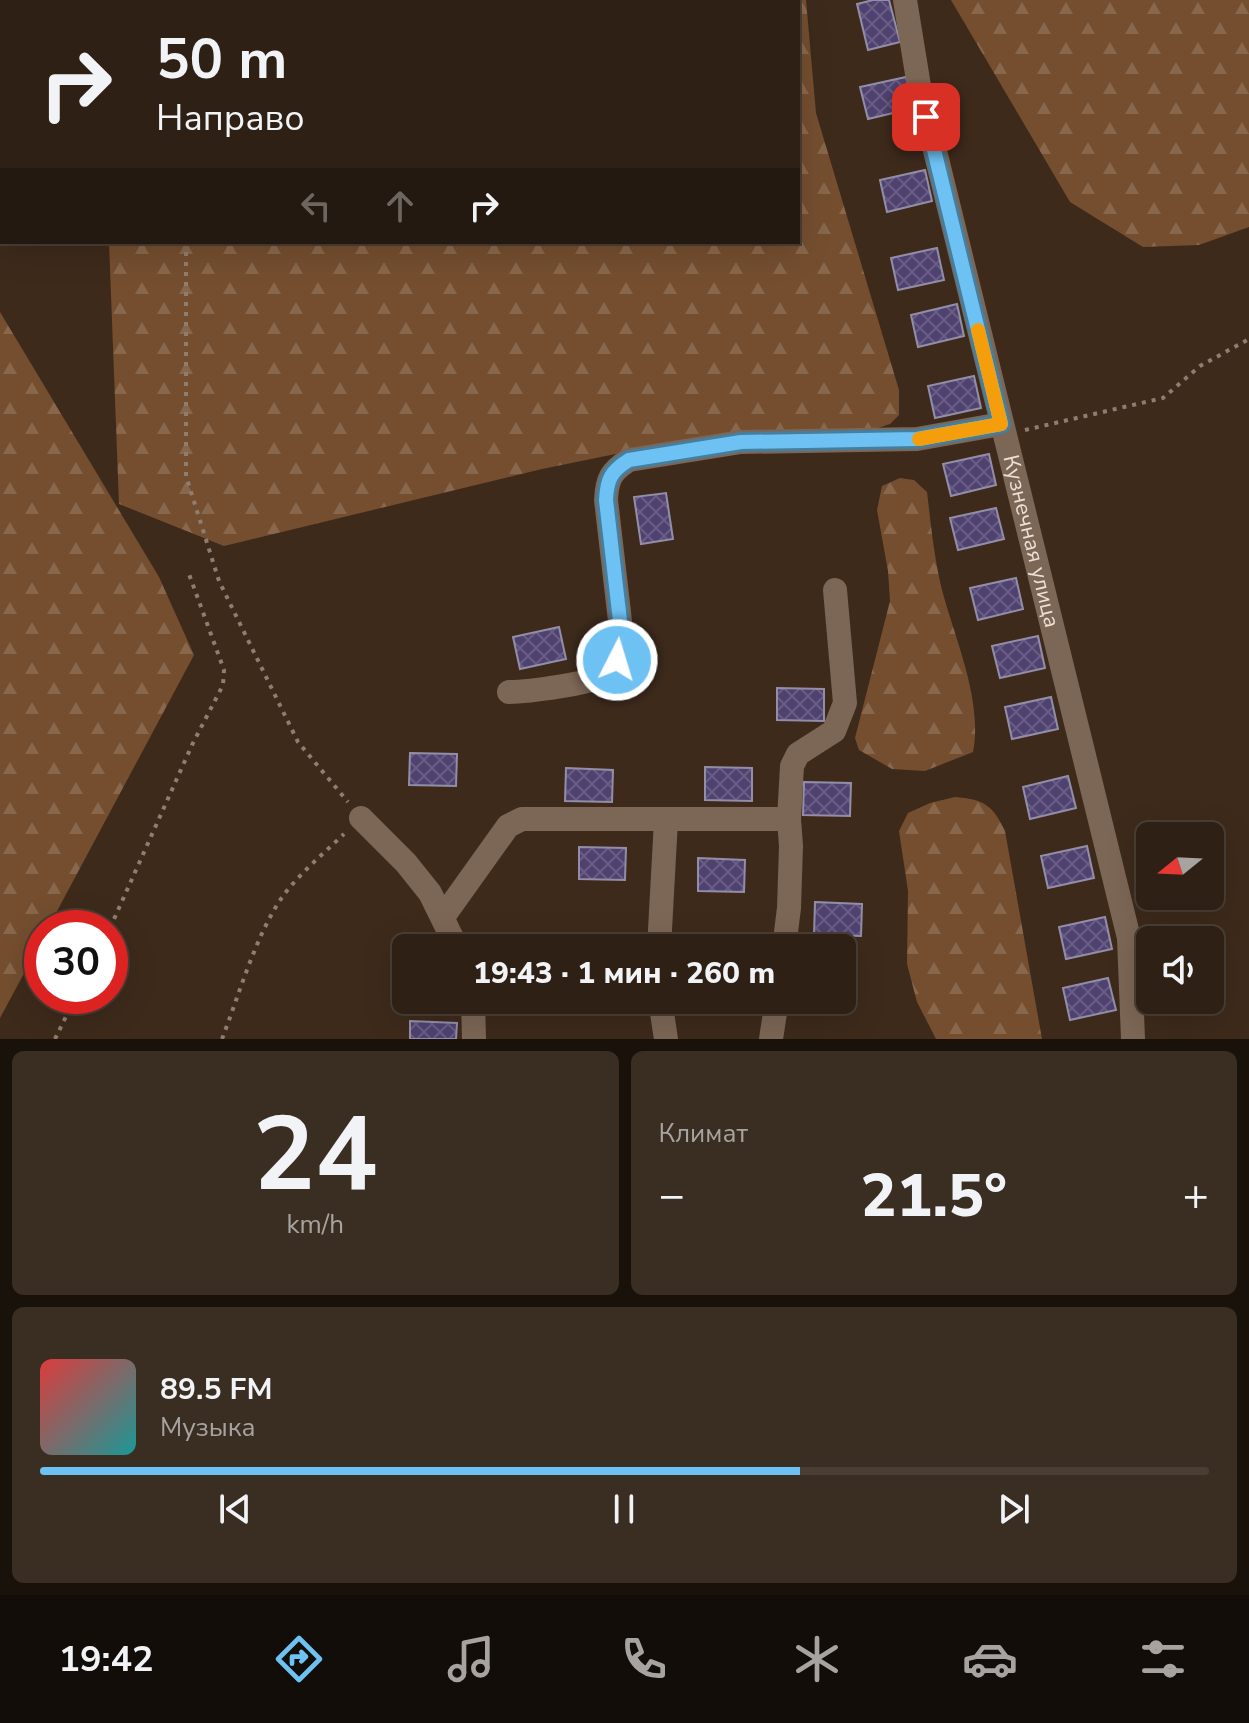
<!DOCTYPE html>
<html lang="ru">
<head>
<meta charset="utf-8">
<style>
  body { margin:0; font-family:"Nunito Sans",sans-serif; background:#3a2d22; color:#f1f3f6; height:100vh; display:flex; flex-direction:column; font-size:30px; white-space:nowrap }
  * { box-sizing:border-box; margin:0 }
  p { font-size:26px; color:#a7a3a0 }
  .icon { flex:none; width:44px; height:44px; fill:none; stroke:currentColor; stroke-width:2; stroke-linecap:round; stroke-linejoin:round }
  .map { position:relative; height:1039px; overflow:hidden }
  .drawer { display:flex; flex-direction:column; gap:12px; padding:12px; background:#19120b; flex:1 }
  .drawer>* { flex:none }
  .hud { position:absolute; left:0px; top:0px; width:800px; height:244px; box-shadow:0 8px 32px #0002,0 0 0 2px #493e34; background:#2e2014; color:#f1f3f6; overflow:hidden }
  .needle { width:52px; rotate:252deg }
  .fabs { position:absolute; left:1136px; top:822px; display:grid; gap:16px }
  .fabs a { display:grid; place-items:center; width:88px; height:88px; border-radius:12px; background:#2e2014; box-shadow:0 8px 32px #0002,0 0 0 2px #493e34; font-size:40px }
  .speed { position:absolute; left:24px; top:910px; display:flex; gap:16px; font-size:40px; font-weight:700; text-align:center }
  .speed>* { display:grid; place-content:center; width:104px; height:104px; border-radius:50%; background:#2e2014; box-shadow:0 8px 32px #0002,0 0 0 2px #493e34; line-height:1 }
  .speed .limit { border:12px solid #d22; background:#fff; color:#111 }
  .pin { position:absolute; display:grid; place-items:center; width:68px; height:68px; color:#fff; margin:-34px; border-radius:16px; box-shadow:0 4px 12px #0006 }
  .me { position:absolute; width:88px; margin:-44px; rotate:5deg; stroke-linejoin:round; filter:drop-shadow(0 0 6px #0008) }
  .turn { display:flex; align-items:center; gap:28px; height:168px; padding:0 24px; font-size:36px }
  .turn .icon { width:104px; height:104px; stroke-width:2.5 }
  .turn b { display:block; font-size:56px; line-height:68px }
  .lanes { display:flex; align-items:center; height:76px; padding:0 24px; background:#0003; justify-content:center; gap:40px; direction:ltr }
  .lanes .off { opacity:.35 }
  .big { font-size:60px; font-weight:800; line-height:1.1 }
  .drawer .card { flex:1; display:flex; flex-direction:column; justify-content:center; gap:12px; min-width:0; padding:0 28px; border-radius:12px; background:#3a2d22 }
  .drawer .dial { align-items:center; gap:0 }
  .dial b { font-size:104px; line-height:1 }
  .song { display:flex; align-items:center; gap:24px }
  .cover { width:96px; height:96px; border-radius:12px; background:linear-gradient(135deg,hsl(0 70% 55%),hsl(180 70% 35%)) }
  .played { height:8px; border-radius:4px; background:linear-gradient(90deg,#6dc2f3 65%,#493e34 65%) }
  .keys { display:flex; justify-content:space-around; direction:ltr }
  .heat { display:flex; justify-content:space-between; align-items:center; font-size:44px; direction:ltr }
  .drawer .tiles { flex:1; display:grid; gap:12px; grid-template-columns:1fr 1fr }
  .card:last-child { grid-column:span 2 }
  .trip { position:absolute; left:392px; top:934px; width:464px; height:80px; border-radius:12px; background:#2e2014; box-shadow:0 8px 32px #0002,0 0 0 2px #493e34; font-weight:800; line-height:80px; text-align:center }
  .tabs { display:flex; height:128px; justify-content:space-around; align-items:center; background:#120d08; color:#a7a3a0 }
  .tabs .icon { width:56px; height:56px }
  .tabs .current { color:#6dc2f3 }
  .tabs b { font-size:36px; color:#f1f3f6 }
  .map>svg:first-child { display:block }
</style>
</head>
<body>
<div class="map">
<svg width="1249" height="1039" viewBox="0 0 1249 1039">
  <defs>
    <pattern id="forest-firs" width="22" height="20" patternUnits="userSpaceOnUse" patternTransform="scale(2)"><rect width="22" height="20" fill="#744e2f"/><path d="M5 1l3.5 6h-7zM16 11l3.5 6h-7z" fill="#88674c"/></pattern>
    <pattern id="building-cross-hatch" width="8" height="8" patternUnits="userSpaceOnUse" patternTransform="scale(2)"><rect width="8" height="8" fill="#4f4271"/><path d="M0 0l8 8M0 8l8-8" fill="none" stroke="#695d84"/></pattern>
  </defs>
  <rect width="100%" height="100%" fill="#3d2a1b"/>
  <!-- forest -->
  <g fill="url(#forest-firs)">
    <path d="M100 0H806L816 113 899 390V415L890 424 866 432 694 438 542 469 224 546 119 504 109 242H798V2Z"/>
    <path d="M951 0H1249V227L1199 245 1143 247 1070 202Z"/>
    <path d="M0 312 159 577 194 655 48 928H42V940L0 1018Z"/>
    <path d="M900 478 914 480 927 492C931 525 934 557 942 590 955 639 983 701 973 752L925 771 892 769 859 750 855 738 890 601 888 571 877 510 882 486Z"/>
    <path d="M955 797C983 799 993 805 1005 831L1042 1039H936L917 1002 907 964 908 891 899 831 908 813 930 803Z"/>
  </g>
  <!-- building -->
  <g fill="url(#building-cross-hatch)" stroke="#938ea7" stroke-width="2">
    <path d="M873 0H889L900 42 868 50 857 4Z"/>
    <path d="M906 77 914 108 868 119 860 87Z"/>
    <path d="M925 170 932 201 887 212 880 180Z"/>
    <path d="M937 248 944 280 898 290 891 258Z"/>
    <path d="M957 304 964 336 918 347 911 315Z"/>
    <path d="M974 376 981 408 935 418 928 386Z"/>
    <path d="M989 454 996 485 951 496 943 464Z"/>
    <path d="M666 493 673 539 641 544 634 497Z"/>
    <path d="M996 508 1004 539 958 550 950 518Z"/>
    <path d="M1016 578 1023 609 978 620 970 588Z"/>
    <path d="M559 627 566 659 520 669 513 637Z"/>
    <path d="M1038 636 1045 668 1000 678 992 646Z"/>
    <path d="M777 688 824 689V721L777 720Z"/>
    <path d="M1051 697 1058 729 1012 739 1005 707Z"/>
    <path d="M410 753 457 754 456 786 409 785Z"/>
    <path d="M705 767 752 768V801L705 800Z"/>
    <path d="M566 768 613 770 612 802 565 801Z"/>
    <path d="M1068 776 1076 808 1030 819 1023 787Z"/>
    <path d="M804 782 851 783 850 816 803 815Z"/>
    <path d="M1087 846 1094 878 1048 888 1041 856Z"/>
    <path d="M579 847 626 848 625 880 579 879Z"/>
    <path d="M698 858 745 860 744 892 698 891Z"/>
    <path d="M815 902 862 904 861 936 814 935Z"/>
    <path d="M1105 917 1112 949 1066 959 1059 927Z"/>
    <path d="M1108 978 1116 1010 1070 1020 1063 988Z"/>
    <path d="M410 1021 457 1023 456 1039H410Z"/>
  </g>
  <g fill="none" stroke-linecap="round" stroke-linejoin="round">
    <!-- path -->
    <g stroke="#8e7e71" stroke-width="4" stroke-dasharray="4 6" stroke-linecap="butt">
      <path d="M172 0V2"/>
      <path d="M186 242V476L219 581 298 742 348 802"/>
      <path d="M1025 430 1163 398 1200 366 1249 339"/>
      <path d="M110 928 192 745 223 685 224 670 189 574"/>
      <path d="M55 1039 76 996"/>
      <path d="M222 1039C239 995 256 934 283 896 300 873 323 854 344 834"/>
    </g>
    <!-- street -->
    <g stroke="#7c6655" stroke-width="24">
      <path id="s1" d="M905 0 919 86 1129 938 1133 1039"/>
      <path d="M509 692C525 692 599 683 609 673 618 663 619 650 622 638L606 500C607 479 611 471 629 460L741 442 917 439 1001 424"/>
      <path d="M361 818 406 863 430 893 457 948"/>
      <path d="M443 917 508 826 522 819H789"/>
      <path d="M659 948 666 820"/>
      <path d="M784 948 789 908 791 846 789 819 792 766 798 754 834 731 845 703 835 590"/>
      <path d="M473 1000 474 1039"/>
      <path d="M660 1000 666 1039"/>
      <path d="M771 1039 777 1000"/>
    </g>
  </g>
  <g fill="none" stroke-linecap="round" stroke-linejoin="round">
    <!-- route casing -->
    <g stroke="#477e9e" stroke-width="20">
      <path id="route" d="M617 660 622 638 606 500C607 479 611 471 629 460L741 442 917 439 1001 424 926 117"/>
    </g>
    <!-- route -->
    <use href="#route" stroke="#6dc2f3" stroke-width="14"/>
    <!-- slow -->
    <path stroke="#f59e0b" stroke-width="14" d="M919 439 1001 424 978 330"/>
  </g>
  <g text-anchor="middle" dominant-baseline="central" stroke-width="8" stroke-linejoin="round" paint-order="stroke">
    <!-- street labels -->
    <g font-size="22" fill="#ede0d6" stroke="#1e150e">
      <text stroke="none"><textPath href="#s1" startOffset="556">Кузнечная улица</textPath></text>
    </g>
  </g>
</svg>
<div class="fabs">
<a><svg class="needle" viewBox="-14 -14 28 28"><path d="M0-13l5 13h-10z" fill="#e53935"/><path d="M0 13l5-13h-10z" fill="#a7a3a0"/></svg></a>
<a><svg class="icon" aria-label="sound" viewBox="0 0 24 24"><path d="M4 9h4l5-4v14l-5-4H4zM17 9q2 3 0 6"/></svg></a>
</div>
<div class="speed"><div class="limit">30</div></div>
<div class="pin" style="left:926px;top:117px;background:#d93025"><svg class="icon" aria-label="arrive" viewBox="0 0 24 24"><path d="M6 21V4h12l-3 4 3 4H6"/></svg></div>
<svg class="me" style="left:617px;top:660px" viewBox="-20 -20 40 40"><circle r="17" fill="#6dc2f3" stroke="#fff" stroke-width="3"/><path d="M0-11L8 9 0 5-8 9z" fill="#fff"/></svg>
<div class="trip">19:43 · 1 мин · 260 m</div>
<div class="hud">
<div class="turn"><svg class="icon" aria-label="right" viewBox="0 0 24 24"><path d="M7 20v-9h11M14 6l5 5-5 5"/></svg><div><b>50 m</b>Направо</div></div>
<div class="lanes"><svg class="icon off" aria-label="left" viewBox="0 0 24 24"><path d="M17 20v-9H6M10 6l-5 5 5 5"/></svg><svg class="icon off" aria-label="ahead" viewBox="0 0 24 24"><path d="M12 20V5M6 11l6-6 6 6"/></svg><svg class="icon" aria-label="right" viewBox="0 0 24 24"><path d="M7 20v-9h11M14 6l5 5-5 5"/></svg></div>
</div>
</div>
<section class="drawer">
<div class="tiles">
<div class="card dial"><b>24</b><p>km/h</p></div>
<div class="card"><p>Климат</p>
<div class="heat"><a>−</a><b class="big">21.5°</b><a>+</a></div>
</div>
<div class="card">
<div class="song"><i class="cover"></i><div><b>89.5 FM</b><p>Музыка</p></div></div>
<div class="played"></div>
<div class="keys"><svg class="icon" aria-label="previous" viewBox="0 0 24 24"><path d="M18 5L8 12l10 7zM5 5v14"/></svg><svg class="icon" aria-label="pause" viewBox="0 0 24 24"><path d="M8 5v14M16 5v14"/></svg><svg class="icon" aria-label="next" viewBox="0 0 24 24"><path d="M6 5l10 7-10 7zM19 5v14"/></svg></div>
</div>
</div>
</section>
<nav class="tabs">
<b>19:42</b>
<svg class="icon current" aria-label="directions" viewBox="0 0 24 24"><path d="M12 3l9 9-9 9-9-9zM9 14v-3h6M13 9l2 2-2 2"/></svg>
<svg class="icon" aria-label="music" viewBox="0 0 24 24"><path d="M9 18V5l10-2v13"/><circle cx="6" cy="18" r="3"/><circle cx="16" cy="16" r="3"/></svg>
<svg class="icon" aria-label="phone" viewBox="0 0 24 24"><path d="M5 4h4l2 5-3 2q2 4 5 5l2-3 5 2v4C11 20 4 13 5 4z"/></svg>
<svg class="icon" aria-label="climate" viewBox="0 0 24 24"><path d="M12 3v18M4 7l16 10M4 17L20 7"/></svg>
<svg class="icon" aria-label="car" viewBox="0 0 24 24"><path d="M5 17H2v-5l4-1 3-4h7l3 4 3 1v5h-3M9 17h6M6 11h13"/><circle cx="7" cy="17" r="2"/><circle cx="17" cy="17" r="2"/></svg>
<svg class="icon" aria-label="filters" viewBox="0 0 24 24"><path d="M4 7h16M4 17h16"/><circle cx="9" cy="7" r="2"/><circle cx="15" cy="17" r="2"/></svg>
</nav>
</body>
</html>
